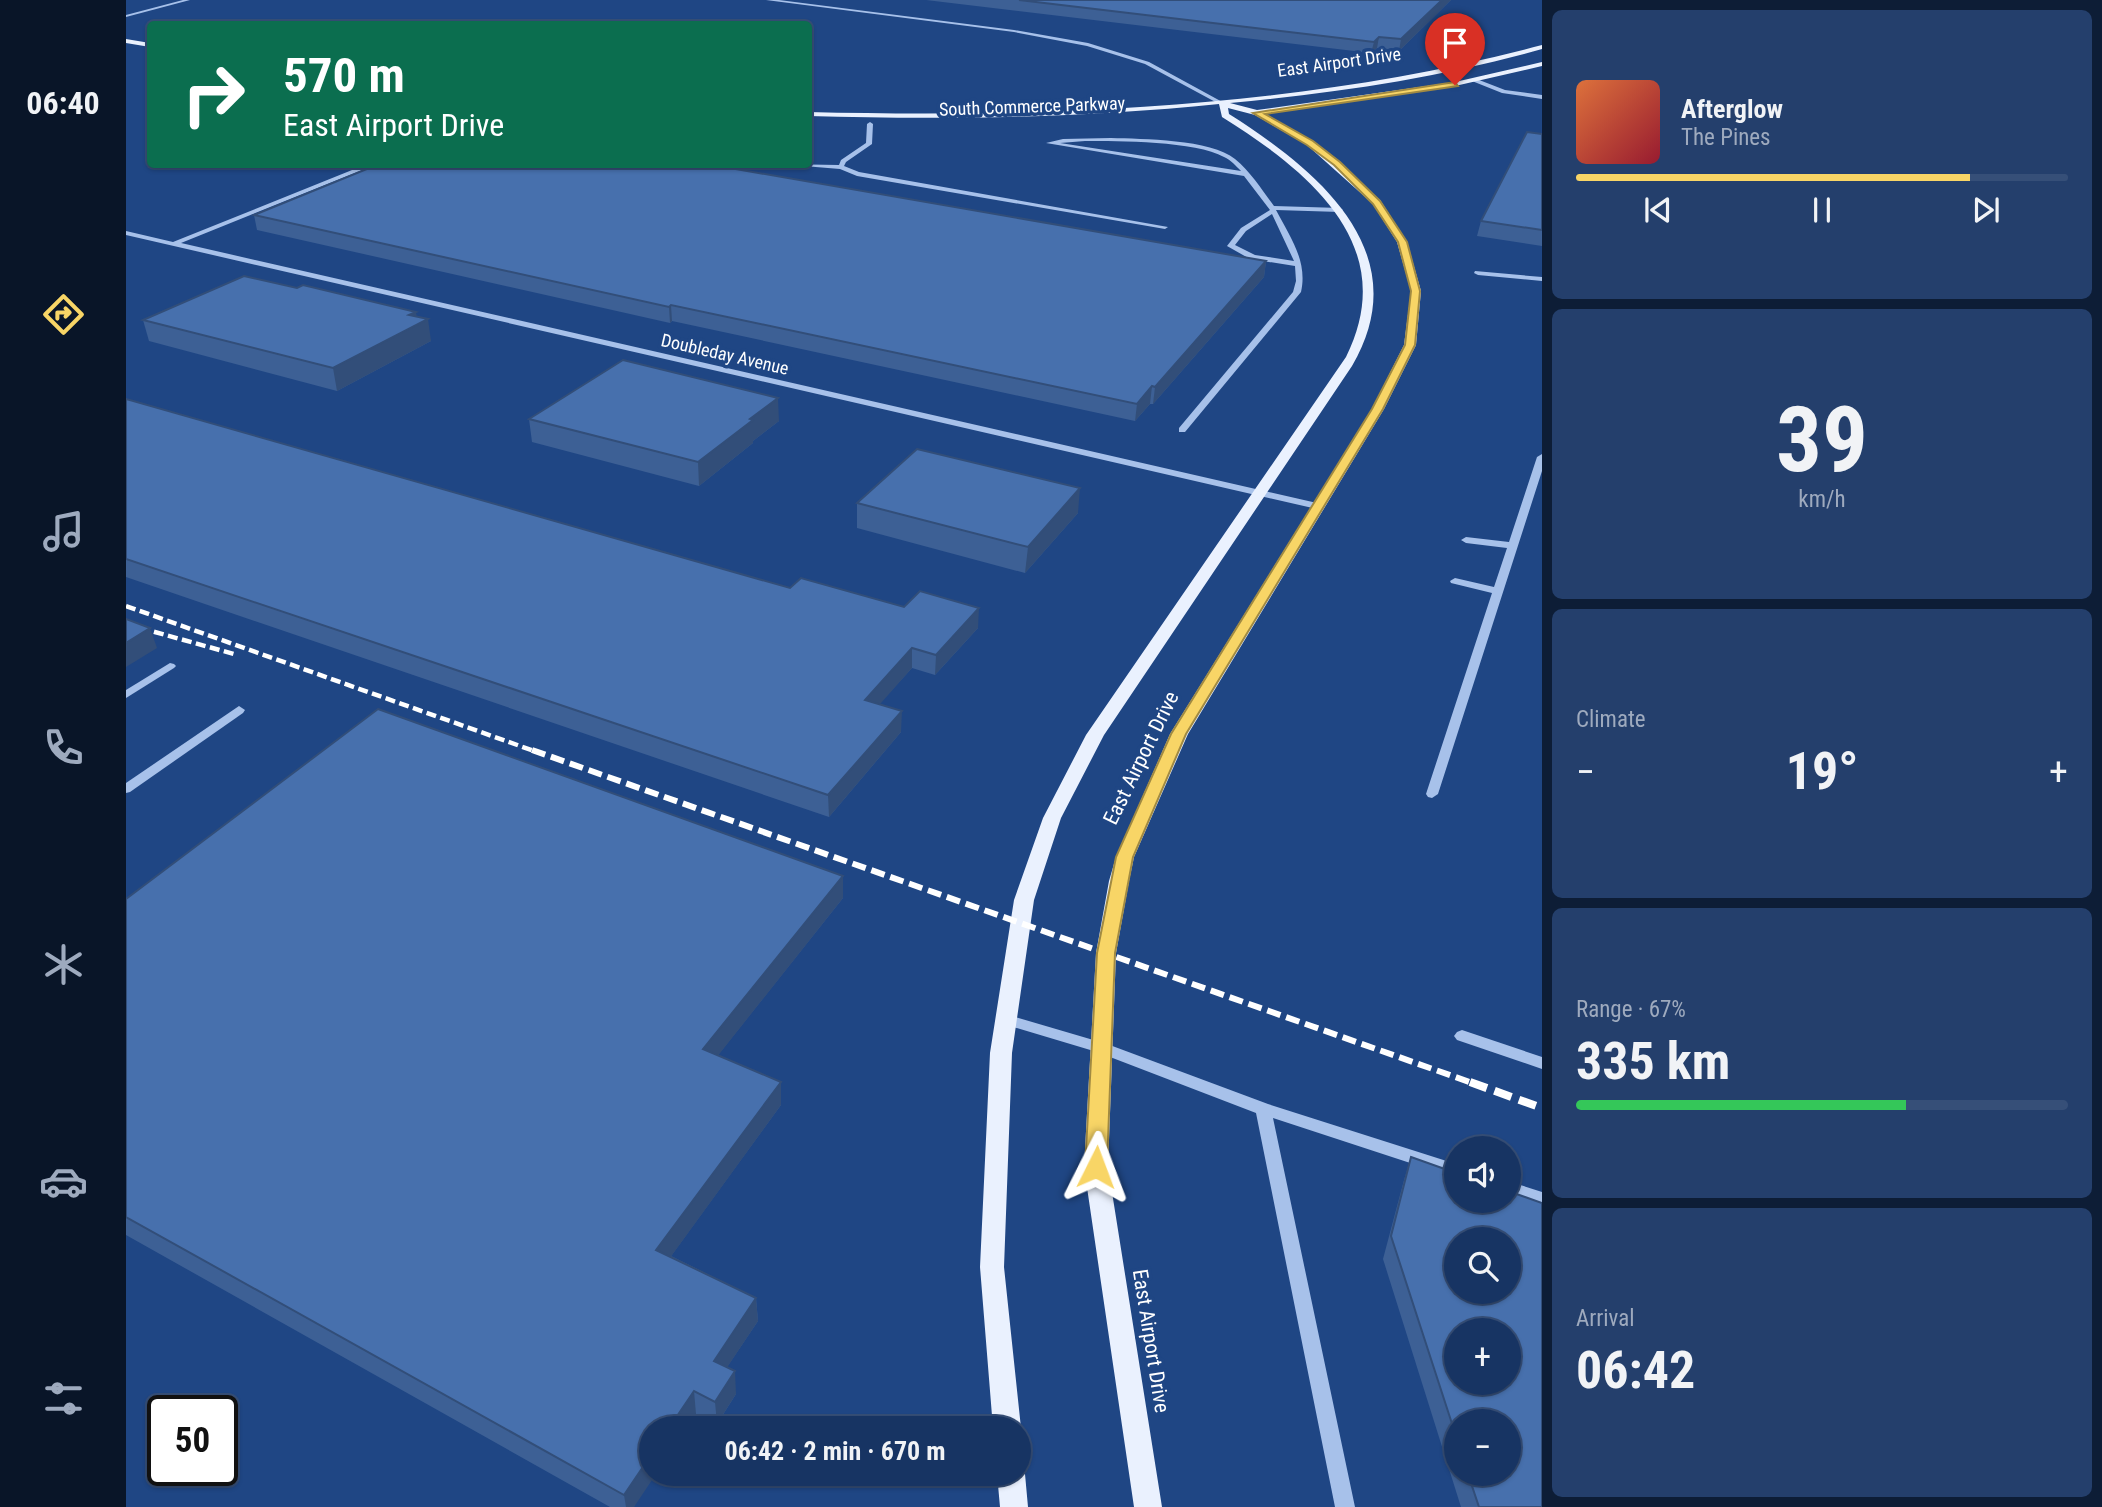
<!DOCTYPE html>
<html lang="en">
<head>
<meta charset="utf-8">
<style>
  body { margin:0; font-family:"Roboto Condensed",sans-serif; background:#243f6c; color:#f1f3f6; height:100vh; display:flex; flex-direction:column; font-size:26px; white-space:nowrap }
  * { box-sizing:border-box; margin:0 }
  p { font-size:23px; color:#9eaabe }
  .icon { flex:none; width:38px; height:38px; fill:none; stroke:currentColor; stroke-width:2; stroke-linecap:round; stroke-linejoin:round }
  .map { position:relative; flex:1; overflow:hidden }
  .panel { display:flex; flex-direction:column; gap:10px; padding:10px; background:#0d1d36; width:560px }
  .panel>* { flex:none }
  .hud { position:absolute; left:21px; top:21px; width:665px; height:147px; border-radius:7px; box-shadow:0 2px 5px #0004,0 0 0 2px #364f78; background:#0b6e4f; color:#fff; overflow:hidden }
  .fabs { position:absolute; left:1318px; top:1136px; display:grid; gap:14px }
  .fabs a { display:grid; place-items:center; width:77px; height:77px; border-radius:50%; background:#173463; box-shadow:0 2px 5px #0004,0 0 0 2px #364f78; font-size:35px }
  .speed { position:absolute; left:21px; top:1395px; display:flex; gap:14px; font-size:35px; font-weight:700; text-align:center }
  .speed>* { display:grid; place-content:center; width:91px; height:91px; border-radius:50%; background:#173463; box-shadow:0 2px 5px #0004,0 0 0 2px #364f78; line-height:1 }
  .speed .limit { border:4px solid #111; border-radius:10px; background:#fff; color:#111 }
  .pin { position:absolute; display:grid; place-items:center; width:60px; height:60px; color:#fff; margin:-72px -30px; border-radius:50% 50% 50% 0; rotate:-45deg; box-shadow:0 0 7px #0007 }
  .pin .icon { rotate:45deg }
  .me { position:absolute; width:77px; margin:-38px; rotate:3deg; stroke-linejoin:round; filter:drop-shadow(0 0 5px #0008) }
  .turn { display:flex; align-items:center; gap:24px; height:147px; padding:0 21px; font-size:32px }
  .turn .icon { width:91px; height:91px; stroke-width:2.5 }
  .turn b { display:block; font-size:49px; line-height:60px }
  .big { font-size:52px; font-weight:700; line-height:1.1 }
  .panel .tile { flex:1; display:flex; flex-direction:column; justify-content:center; gap:10px; min-width:0; padding:0 24px; border-radius:10px; background:#243f6c }
  .panel .dial { align-items:center; gap:0 }
  .dial b { font-size:91px; line-height:1 }
  .song { display:flex; align-items:center; gap:21px }
  .cover { width:84px; height:84px; border-radius:10px; background:linear-gradient(135deg,hsl(20 70% 55%),hsl(350 70% 35%)) }
  .played { height:7px; border-radius:4px; background:linear-gradient(90deg,#f8d566 80%,#364f78 80%) }
  .keys { display:flex; justify-content:space-around; direction:ltr }
  .heat { display:flex; justify-content:space-between; align-items:center; font-size:38px; direction:ltr }
  .charge { height:10px; border-radius:5px; background:linear-gradient(90deg,#34c759 67%,#364f78 0) }
  .trip { position:absolute; left:513px; top:1416px; width:392px; height:70px; border-radius:35px; background:#173463; box-shadow:0 2px 5px #0004,0 0 0 2px #364f78; font-weight:700; line-height:70px; text-align:center }
  main { display:flex; flex:1; min-height:0 }
  .menu { display:flex; flex-direction:column; width:126px; justify-content:space-around; align-items:center; background:#091528; color:#9eaabe }
  .menu .icon { width:49px; height:49px }
  .menu .current { color:#f8d566 }
  .menu b { font-size:32px; color:#f1f3f6 }
  .map>svg:first-child { display:block }
</style>
</head>
<body>
<main>
<nav class="menu">
<b>06:40</b>
<svg class="icon current" aria-label="directions" viewBox="0 0 24 24"><path d="M12 3l9 9-9 9-9-9zM9 14v-3h6M13 9l2 2-2 2"/></svg>
<svg class="icon" aria-label="music" viewBox="0 0 24 24"><path d="M9 18V5l10-2v13"/><circle cx="6" cy="18" r="3"/><circle cx="16" cy="16" r="3"/></svg>
<svg class="icon" aria-label="phone" viewBox="0 0 24 24"><path d="M5 4h4l2 5-3 2q2 4 5 5l2-3 5 2v4C11 20 4 13 5 4z"/></svg>
<svg class="icon" aria-label="climate" viewBox="0 0 24 24"><path d="M12 3v18M4 7l16 10M4 17L20 7"/></svg>
<svg class="icon" aria-label="car" viewBox="0 0 24 24"><path d="M5 17H2v-5l4-1 3-4h7l3 4 3 1v5h-3M9 17h6M6 11h13"/><circle cx="7" cy="17" r="2"/><circle cx="17" cy="17" r="2"/></svg>
<svg class="icon" aria-label="filters" viewBox="0 0 24 24"><path d="M4 7h16M4 17h16"/><circle cx="9" cy="7" r="2"/><circle cx="15" cy="17" r="2"/></svg>
</nav>
<div class="map">
<svg width="1416" height="1507" viewBox="0 0 1416 1507">
  <rect width="100%" height="100%" fill="#1f4684"/>
  <g fill="none" stroke-linecap="round" stroke-linejoin="round">
    <!-- minor -->
    <g fill="#a7c1ea" fill-rule="evenodd">
      <path d="M57 0H64L0 17V15Z"/>
      <path d="M640 0H653L888 30 962 43 1023 62 1100 104 1095 105 1019 64 961 46 888 32Z"/>
      <path d="M1348 78 1379 90 1416 95V99L1376 93 1346 81Z"/>
      <path d="M744 122 747 124 746 144 720 162 718 166 733 172 1042 227 1039 229 731 176 714 169 653 164 713 165 715 160 740 143 741 124Z"/>
      <path d="M985 138C1016 139 1085 139 1109 159 1125 172 1136 190 1148 206L1214 208 1217 210 1214 212 1150 210C1164 237 1182 261 1175 292L1059 432H1053V428L1167 292 1170 281 1169 266 1124 259 1101 246 1115 228 1144 210 1118 176 920 143 937 139ZM959 141C992 141 1070 141 1098 157 1105 160 1110 166 1115 171L934 143ZM1146 214 1168 261 1129 255 1109 245 1120 231Z"/>
      <path d="M241 164H251L55 243 1191 503 1196 506 1191 509 0 235V231L47 242Z"/>
      <path d="M1349 271 1416 277V281L1352 275 1348 273Z"/>
      <path d="M1416 454V471L1312 794 1306 798 1302 797 1300 794 1366 593 1325 583 1324 581 1329 578 1368 587 1381 548 1340 543 1335 540 1340 537 1383 542 1411 457Z"/>
      <path d="M44 663 48 664 50 666 48 668 0 698V690Z"/>
      <path d="M113 706 119 710 117 713 4 792 0 793V783Z"/>
      <path d="M879 1014 981 1044 1142 1104 1330 1164V1178L1147 1118 1229 1507H1209L1130 1113 971 1052 874 1023 872 1019 874 1015Z"/>
      <path d="M1336 1030 1416 1057V1069L1331 1040 1328 1036 1331 1032Z"/>
      <path d="M1382 1181 1416 1192V1206L1382 1195Z"/>
    </g>
    <!-- major -->
    <g fill="#eaf1fe" fill-rule="evenodd">
      <path d="M0 39 24 43V47L0 43Z"/>
      <path d="M1416 45V49C1314 78 1209 93 1104 103L1131 110 1329 82 1416 62V66L1329 86 1139 114 1187 141 1254 200 1281 242 1295 291 1290 345 1258 409 1062 734 1008 857 1003 881 990 953 982 1167 1036 1507H1008L958 1167 970 953 983 881 990 857 1044 734 1246 409 1278 345 1285 291 1271 242 1247 204 1181 145 1129 115 1102 108 1103 114C1190 169 1293 252 1226 366L978 735 935 818 908 900 886 1053 878 1267 895 1428 892 1433V1428H867L854 1267 864 1053 888 900 917 818 960 735 1220 357C1276 245 1181 170 1096 117L1093 104C956 118 820 120 682 116V112C928 118 1178 108 1416 45Z"/>
      <path d="M892 1464 899 1474 902 1507H874L871 1474H892Z"/>
    </g>
    <!-- rail-far2 -->
    <g stroke="#fff" stroke-width="4.5" stroke-dasharray="10 4.5" stroke-linecap="butt">
      <path d="M0 606 411 752"/>
      <path d="M0 624 108 654"/>
    </g>
    <!-- rail-far1 -->
    <path stroke="#fff" stroke-width="6" stroke-dasharray="14 6" stroke-linecap="butt" d="M406 750 1349 1084"/>
    <!-- rail -->
    <path stroke="#fff" stroke-width="8" stroke-dasharray="18 8" stroke-linecap="butt" d="M1344 1082 1416 1108"/>
  </g>
  <!-- wall -->
  <g fill="#3d6095" fill-rule="evenodd">
    <path d="M800 0H1325L1273 51 1251 48 1245 53Z"/>
    <path d="M1416 134V246L1351 236 1355 221Z"/>
    <path d="M128 215 1140 261 1138 277 1027 404H1024L1009 421 546 321 544 323 131 230Z"/>
    <path d="M291 317 305 341 211 391 23 341 17 320Z"/>
    <path d="M0 399 664 588 852 628 809 675 786 668 753 704 775 732 703 817 0 577Z"/>
    <path d="M403 419 653 421 627 441V443L573 486 406 442Z"/>
    <path d="M731 503 952 513 899 573 731 528Z"/>
    <path d="M717 898 592 1055 655 1105 545 1256 630 1298 632 1321 601 1367 610 1394 591 1424 570 1414 560 1428H525L508 1507H484L0 1235V899Z"/>
    <path d="M1285 1157 1416 1507H1335L1257 1259 1278 1180ZM1330 1421 1382 1474H1330Z"/>
  </g>
  <!-- shaded-wall -->
  <g fill="#324e79">
    <path d="M1316 0H1325L1273 51 1275 39Z"/>
    <path d="M1253 37 1251 48 1245 53 1248 42Z"/>
    <path d="M1140 261 1138 277 1027 404 1029 387Z"/>
    <path d="M545 305 546 321 544 323 543 307Z"/>
    <path d="M290 312 292 324 302 319 305 341 211 391 207 368 283 315Z"/>
    <path d="M1026 386 1024 404 1009 421 1011 404Z"/>
    <path d="M652 398 653 421 627 441V443L573 486 572 462 624 419Z"/>
    <path d="M954 488 952 513 899 573 902 547Z"/>
    <path d="M853 608 852 628 809 675 810 655Z"/>
    <path d="M24 628 31 648 0 667V643Z"/>
    <path d="M786 648V668L739 721V700Z"/>
    <path d="M776 711 775 732 703 817 702 795Z"/>
    <path d="M717 876V898L579 1072 577 1049Z"/>
    <path d="M655 1082V1105L533 1273 530 1250Z"/>
    <path d="M630 1298 632 1321 590 1384 588 1361Z"/>
    <path d="M609 1371 610 1394 591 1424 589 1402Z"/>
    <path d="M568 1391 570 1414 560 1428H543Z"/>
    <path d="M525 1455V1474H530L508 1507H500L498 1495Z"/>
  </g>
  <!-- building -->
  <g fill="#4770ad" stroke="#324e79" stroke-width="2" fill-rule="evenodd">
    <path d="M893 0H1316L1275 39 1253 37 1248 42Z"/>
    <path d="M1401 132 1416 134V230L1355 221Z"/>
    <path d="M253 164H581L1140 261 1029 387 1026 386 1011 404 545 305 543 307 128 215Z"/>
    <path d="M118 276 171 288 177 285 290 312 283 315 302 319 207 368 17 320Z"/>
    <path d="M497 360 652 398 624 419 627 420 572 462 403 419Z"/>
    <path d="M0 399 664 588 675 578 778 607 794 591 853 608 810 655 786 648 739 700 776 711 702 795 0 559Z"/>
    <path d="M791 449 954 488 902 547 731 503Z"/>
    <path d="M0 619 24 628 0 643Z"/>
    <path d="M252 709 717 876 577 1049 655 1082 530 1250 630 1298 588 1361 609 1371 589 1402 568 1391 543 1428H525V1455L498 1495 0 1217V899Z"/>
    <path d="M1285 1157 1330 1173V1200H1382V1191L1416 1203V1507H1353L1342 1474H1382V1421H1330V1436L1265 1236ZM1330 1239H1382V1292H1330ZM1330 1330H1382V1382H1330Z"/>
  </g>
  <!-- route -->
  <path fill="#f8d566" stroke="#a18a42" stroke-width="2" d="M1329 82 1332 86 1139 114 1187 141 1214 162 1254 201 1281 242 1294 291 1289 345 1257 409 1060 734 1007 857 989 953 981 1167 978 1173 970 1175 962 1173 959 1167 971 953 990 857 1045 734 1246 409 1279 345 1285 291 1272 242 1247 204 1208 165 1181 145 1127 113Z"/>
  <g text-anchor="middle" dominant-baseline="central" stroke-width="7" stroke-linejoin="round" paint-order="stroke">
    <!-- far-street labels -->
    <g font-size="18" fill="#fff" stroke="#1f4684">
      <text transform="translate(1213 62) rotate(-8)">East Airport Drive</text>
      <text transform="translate(906 106) rotate(-2)">South Commerce Parkway</text>
      <text transform="translate(599 354) rotate(13)">Doubleday Avenue</text>
    </g>
    <!-- street labels -->
    <g font-size="21" fill="#fff" stroke="#1f4684">
      <text transform="translate(1015 758) rotate(-64)">East Airport Drive</text>
      <text transform="translate(1025 1341) rotate(81)">East Airport Drive</text>
    </g>
  </g>
</svg>
<div class="fabs">
<a><svg class="icon" aria-label="sound" viewBox="0 0 24 24"><path d="M4 9h4l5-4v14l-5-4H4zM17 9q2 3 0 6"/></svg></a>
<a><svg class="icon" aria-label="search" viewBox="0 0 24 24"><circle cx="10" cy="10" r="6"/><path d="M15 15l6 6"/></svg></a>
<a>+</a>
<a>−</a>
</div>
<div class="speed"><div class="limit">50</div></div>
<div class="pin" style="left:1329px;top:85px;background:#d93025"><svg class="icon" aria-label="arrive" viewBox="0 0 24 24"><path d="M6 21V4h12l-3 4 3 4H6"/></svg></div>
<svg class="me" style="left:970px;top:1167px" viewBox="-20 -20 40 40"><path d="M0-17L14 15 0 8-14 15z" fill="#f8d566" stroke="#fff" stroke-width="4"/></svg>
<div class="trip">06:42 · 2 min · 670 m</div>
<div class="hud">
<div class="turn"><svg class="icon" aria-label="right" viewBox="0 0 24 24"><path d="M7 20v-9h11M14 6l5 5-5 5"/></svg><div><b>570 m</b>East Airport Drive</div></div>
</div>
</div>
<section class="panel">
<div class="tile">
<div class="song"><i class="cover"></i><div><b>Afterglow</b><p>The Pines</p></div></div>
<div class="played"></div>
<div class="keys"><svg class="icon" aria-label="previous" viewBox="0 0 24 24"><path d="M18 5L8 12l10 7zM5 5v14"/></svg><svg class="icon" aria-label="pause" viewBox="0 0 24 24"><path d="M8 5v14M16 5v14"/></svg><svg class="icon" aria-label="next" viewBox="0 0 24 24"><path d="M6 5l10 7-10 7zM19 5v14"/></svg></div>
</div>
<div class="tile dial"><b>39</b><p>km/h</p></div>
<div class="tile"><p>Climate</p>
<div class="heat"><a>−</a><b class="big">19°</b><a>+</a></div>
</div>
<div class="tile"><p>Range · 67%</p><b class="big">335 km</b><div class="charge"></div></div>
<div class="tile"><p>Arrival</p><b class="big">06:42</b></div>
</section>
</main>
</body>
</html>
